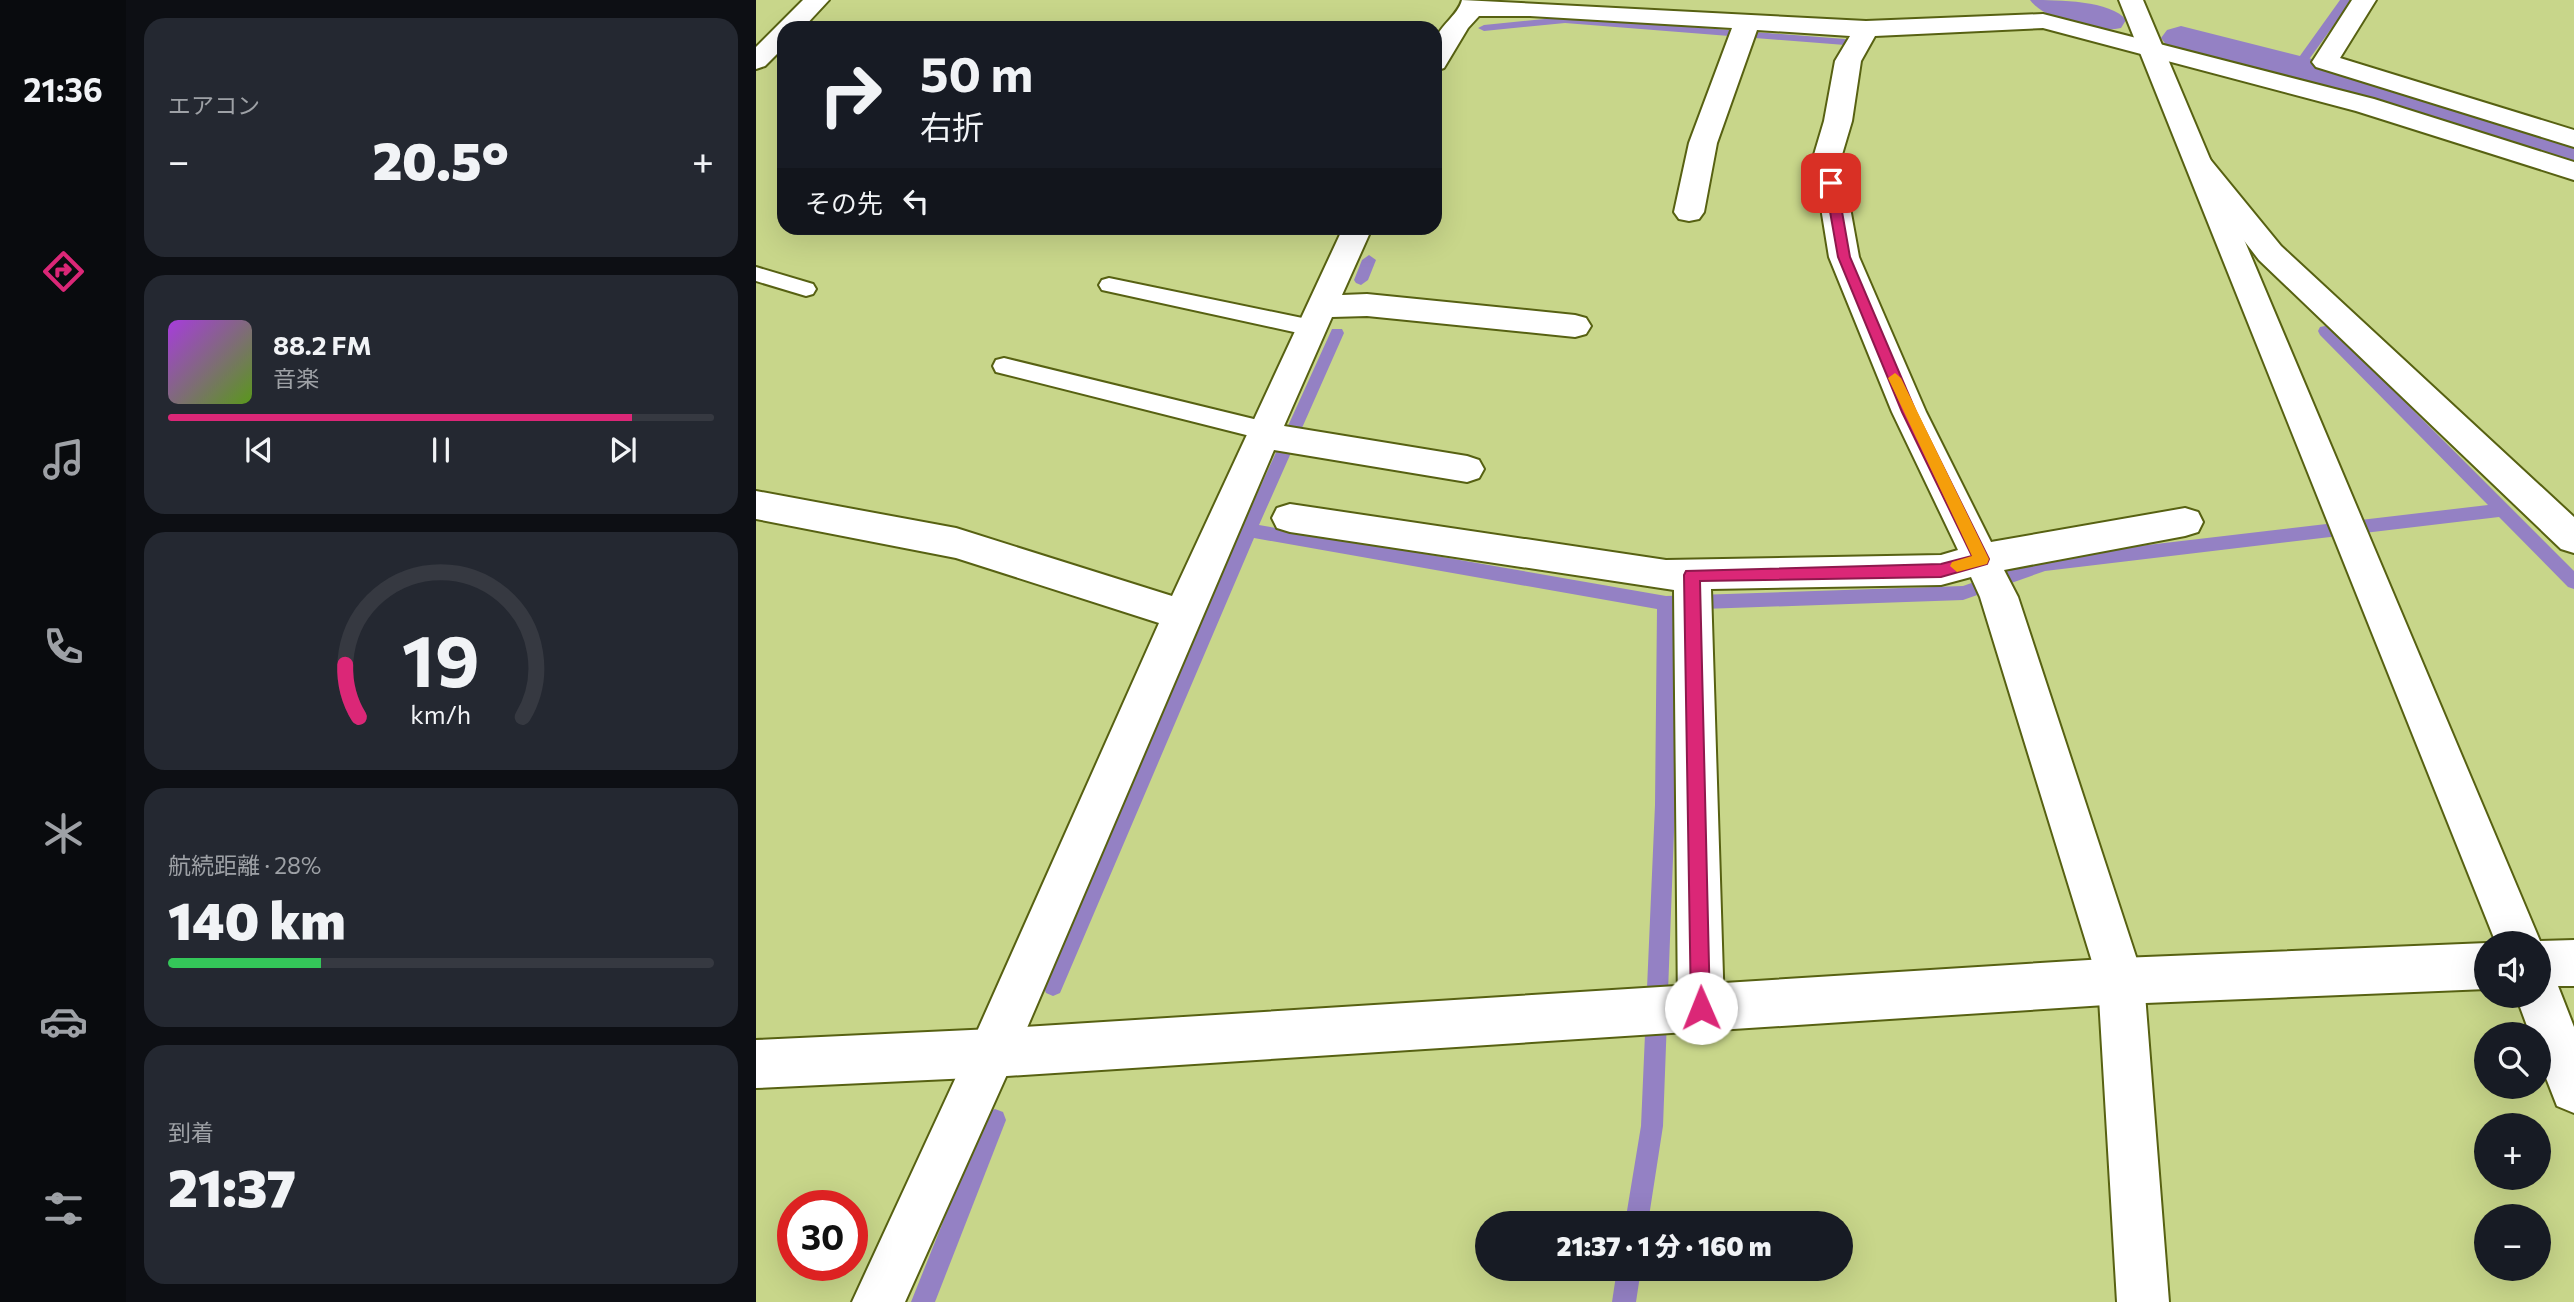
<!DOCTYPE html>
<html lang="ja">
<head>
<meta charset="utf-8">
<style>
  body { margin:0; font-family:Commissioner,"Noto Sans JP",sans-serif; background:#242831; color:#f1f3f6; height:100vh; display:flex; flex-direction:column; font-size:26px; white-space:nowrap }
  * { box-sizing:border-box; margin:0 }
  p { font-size:23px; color:#9ea1a6 }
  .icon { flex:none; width:38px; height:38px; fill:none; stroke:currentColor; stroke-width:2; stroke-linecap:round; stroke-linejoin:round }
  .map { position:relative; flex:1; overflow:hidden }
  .details { display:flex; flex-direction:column; gap:18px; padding:18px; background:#0d0f14; width:630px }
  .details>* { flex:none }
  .guide { position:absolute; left:21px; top:21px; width:665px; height:214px; border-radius:21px; box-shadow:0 7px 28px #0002; background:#171b24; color:#f1f3f6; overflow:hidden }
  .buttons { position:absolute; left:1718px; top:931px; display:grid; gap:14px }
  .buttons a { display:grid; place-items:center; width:77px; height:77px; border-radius:50%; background:#171b24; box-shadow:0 7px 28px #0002; font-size:35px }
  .speed { position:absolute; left:21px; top:1190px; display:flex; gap:14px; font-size:35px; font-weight:700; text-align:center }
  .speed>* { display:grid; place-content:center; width:91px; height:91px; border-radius:50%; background:#171b24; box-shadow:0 7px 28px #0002; line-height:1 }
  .speed .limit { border:10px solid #d22; background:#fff; color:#111 }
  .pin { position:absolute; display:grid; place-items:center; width:60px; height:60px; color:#fff; margin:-30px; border-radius:14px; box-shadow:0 4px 10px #0006 }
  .me { position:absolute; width:77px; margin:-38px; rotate:359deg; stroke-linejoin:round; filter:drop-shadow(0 0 5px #0008) }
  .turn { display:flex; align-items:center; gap:24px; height:147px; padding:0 28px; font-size:32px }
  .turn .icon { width:91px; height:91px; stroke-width:2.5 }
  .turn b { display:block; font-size:49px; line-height:60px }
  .then { display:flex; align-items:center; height:66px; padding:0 28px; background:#0003; gap:14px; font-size:26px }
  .big { font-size:52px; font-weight:800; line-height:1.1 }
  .details .card { flex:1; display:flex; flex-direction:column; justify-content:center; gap:10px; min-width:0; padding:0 24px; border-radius:21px; background:#242831 }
  .details .dial { align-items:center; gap:0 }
  .dial svg { height:182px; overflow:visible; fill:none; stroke:#363941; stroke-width:7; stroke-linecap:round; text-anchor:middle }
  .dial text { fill:#f1f3f6; stroke:none }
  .song { display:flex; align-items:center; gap:21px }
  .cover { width:84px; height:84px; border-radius:10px; background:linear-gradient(135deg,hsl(280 70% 55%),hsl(90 70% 35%)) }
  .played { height:7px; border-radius:4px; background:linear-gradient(90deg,#db2777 85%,#363941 85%) }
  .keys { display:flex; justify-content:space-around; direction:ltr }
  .heat { display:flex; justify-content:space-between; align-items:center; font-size:38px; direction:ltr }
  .charge { height:10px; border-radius:5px; background:linear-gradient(90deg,#34c759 28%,#363941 0) }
  .trip { position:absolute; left:719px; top:1211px; width:378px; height:70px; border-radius:35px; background:#171b24; box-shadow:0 7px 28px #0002; font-weight:800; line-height:70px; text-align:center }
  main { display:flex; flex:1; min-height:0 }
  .dock { display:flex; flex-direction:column; width:126px; justify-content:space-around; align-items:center; background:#090b0e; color:#9ea1a6 }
  .dock .icon { width:49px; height:49px }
  .dock .selected { color:#db2777 }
  .dock b { font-size:32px; color:#f1f3f6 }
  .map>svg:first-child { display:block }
</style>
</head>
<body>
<main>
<nav class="dock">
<b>21:36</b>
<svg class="icon selected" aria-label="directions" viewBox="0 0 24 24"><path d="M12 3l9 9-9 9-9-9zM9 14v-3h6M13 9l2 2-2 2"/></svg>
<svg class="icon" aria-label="music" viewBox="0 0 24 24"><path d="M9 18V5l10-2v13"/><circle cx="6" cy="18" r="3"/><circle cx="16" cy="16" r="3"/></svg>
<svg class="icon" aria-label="phone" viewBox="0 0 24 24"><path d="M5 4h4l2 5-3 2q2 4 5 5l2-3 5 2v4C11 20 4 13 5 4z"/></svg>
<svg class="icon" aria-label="climate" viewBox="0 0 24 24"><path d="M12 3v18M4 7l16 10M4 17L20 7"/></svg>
<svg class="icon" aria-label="car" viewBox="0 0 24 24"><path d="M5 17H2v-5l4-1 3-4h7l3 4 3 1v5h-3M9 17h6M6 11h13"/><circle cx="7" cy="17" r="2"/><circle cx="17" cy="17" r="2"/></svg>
<svg class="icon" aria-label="filters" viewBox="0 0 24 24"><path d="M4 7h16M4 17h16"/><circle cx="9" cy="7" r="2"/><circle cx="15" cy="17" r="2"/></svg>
</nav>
<section class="details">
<div class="card"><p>エアコン</p>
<div class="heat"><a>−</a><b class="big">20.5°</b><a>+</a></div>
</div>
<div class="card">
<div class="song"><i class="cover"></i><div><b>88.2 FM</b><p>音楽</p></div></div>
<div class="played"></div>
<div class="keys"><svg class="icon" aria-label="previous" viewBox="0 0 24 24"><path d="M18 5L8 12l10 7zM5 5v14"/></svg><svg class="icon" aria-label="pause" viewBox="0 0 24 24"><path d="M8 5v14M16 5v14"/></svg><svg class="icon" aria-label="next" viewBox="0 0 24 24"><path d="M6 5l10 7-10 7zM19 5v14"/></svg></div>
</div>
<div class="card dial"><svg viewBox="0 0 100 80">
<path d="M14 69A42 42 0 1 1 86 69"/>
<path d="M14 69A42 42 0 0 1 8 46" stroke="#db2777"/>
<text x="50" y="56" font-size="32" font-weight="700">19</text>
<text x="50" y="72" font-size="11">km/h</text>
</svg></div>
<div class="card"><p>航続距離 · 28%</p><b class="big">140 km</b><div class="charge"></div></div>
<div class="card"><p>到着</p><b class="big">21:37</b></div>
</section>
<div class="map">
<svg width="1818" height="1302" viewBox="0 0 1818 1302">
  <rect width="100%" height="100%" fill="#c8d68a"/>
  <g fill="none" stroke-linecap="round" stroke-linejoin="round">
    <!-- stream -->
    <g fill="#9481c4" fill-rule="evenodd">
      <path d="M1584 0H1596L1546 69H1538L1536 67Z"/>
      <path d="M809 17 1089 39 1095 42 1089 45 809 23 728 31 722 28 728 25Z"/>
      <path d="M613 255 620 260 612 280 605 285 600 283 598 280 606 260Z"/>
      <path d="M1569 326 1574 327 1818 571V589L1812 587 1743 517 1289 571 1207 600 919 610V805L907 1126 892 1223H869L885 1126 899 805 901 609 498 538 304 993 297 996 290 993 287 986 431 648 576 329H586L588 333 503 525 910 596 1207 586 1289 557 1732 505 1564 335 1562 331 1564 327Z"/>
      <path d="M239 1109 247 1112 250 1120 179 1302H155L231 1112Z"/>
      <path d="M861 1269H885L880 1302H856Z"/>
    </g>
    <!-- canal -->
    <g fill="#9481c4" fill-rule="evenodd">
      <path d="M1274 0C1299 0 1355 0 1370 20L1365 28C1342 34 1288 20 1274 0Z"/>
      <path d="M1425 26 1556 59 1818 137V164L1528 75 1411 46 1405 38 1411 30Z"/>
    </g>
    <!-- lane casing -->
    <g stroke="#576112" stroke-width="4">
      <g id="lane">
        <path d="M0 267 57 284 60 289 57 294 50 296 0 281Z"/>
        <path d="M353 278 556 320 564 323 567 328 564 333 556 336 346 290 343 285 346 280Z"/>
        <path d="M248 358 510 422 518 425 522 431 518 437 510 440 240 372 237 366 240 360Z"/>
      </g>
    </g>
    <!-- street casing -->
    <g stroke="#576112" stroke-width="4">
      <g id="street">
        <path d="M47 0H73L47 28H28V47L9 66 0 69V47Z"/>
        <path d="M706 0 1110 21 1287 14 1618 99 1818 162V180L1600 111 1287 28 1119 36 1105 61 1096 121 1085 158 1103 257 1170 412 1235 542 1429 508 1442 512 1447 522 1442 532 1429 536 1248 570 1262 597 1388 981 1413 1302H1361L1342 981 1224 597 1215 577 1185 585 955 589 968 1008 961 1024 945 1031 929 1024 922 1008 918 590 534 532 521 528 516 518 521 508 534 504 910 560 1185 555 1202 550 1136 412 1073 257 1057 158 1068 121 1079 61 1094 36 1001 30 961 143 948 212 943 219 933 221 923 219 918 212 933 143 976 28 774 16H723L712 28 688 68 679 71C679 62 677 51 679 42 683 25 702 16 706 0Z"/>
        <path d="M1596 0H1620L1584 58 1818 130V147L1560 67 1556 62Z"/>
        <path d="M1443 155 1453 158 1525 246 1818 517V553L1805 549 1503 260 1429 164 1433 158Z"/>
        <path d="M587 228H616L586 295 611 294 819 315 830 318 835 326 830 334 819 337 611 316 576 317 528 426 711 456 723 460 728 469 723 478 711 482 518 450 253 1070 149 1302H96L219 1036 403 623 200 558 0 519V491L200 528 416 596Z"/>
      </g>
    </g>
    <!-- secondary casing -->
    <g stroke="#576112" stroke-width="4">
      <g id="secondary">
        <path d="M1363 0H1387L1784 941 1818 940V986H1802L1818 1027V1113L1801 1106 1783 1060V1034H1774L1760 996H1783V943H1740Z"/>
        <path d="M1731 943V989L1365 1004 236 1077 0 1088V1040L236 1029 1365 958Z"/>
      </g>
    </g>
    <!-- lane -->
    <use href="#lane" fill="#fff" fill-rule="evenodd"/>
    <!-- street -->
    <use href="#street" fill="#fff" fill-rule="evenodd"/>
    <!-- secondary -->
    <use href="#secondary" fill="#fff" fill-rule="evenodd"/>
  </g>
  <!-- route -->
  <path fill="#db2777" stroke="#8e194d" stroke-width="2" d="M1075 179 1081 183 1094 257 1160 412 1233 559 1231 564 1185 577 944 581 954 1008 952 1015 945 1017 938 1015 935 1008 928 575 930 571 1185 564 1216 556 1146 412 1082 257 1069 183Z"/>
  <!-- slow -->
  <path fill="#f59e0b" d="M1139 373 1145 378 1233 559 1231 564 1201 572 1194 566 1196 562 1216 556 1132 378Z"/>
</svg>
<div class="buttons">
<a><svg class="icon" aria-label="sound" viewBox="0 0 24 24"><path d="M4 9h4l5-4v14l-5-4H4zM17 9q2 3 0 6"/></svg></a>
<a><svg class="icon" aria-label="search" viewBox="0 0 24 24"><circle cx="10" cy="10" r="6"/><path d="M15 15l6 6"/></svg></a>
<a>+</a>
<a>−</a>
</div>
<div class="speed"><div class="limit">30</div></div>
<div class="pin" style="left:1075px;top:183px;background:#d93025"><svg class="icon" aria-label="arrive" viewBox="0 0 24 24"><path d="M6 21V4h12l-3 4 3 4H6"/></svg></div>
<svg class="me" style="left:945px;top:1008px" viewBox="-20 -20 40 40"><circle r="19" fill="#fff"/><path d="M0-13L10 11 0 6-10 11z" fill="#db2777"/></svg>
<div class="trip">21:37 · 1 分 · 160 m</div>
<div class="guide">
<div class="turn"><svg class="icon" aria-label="right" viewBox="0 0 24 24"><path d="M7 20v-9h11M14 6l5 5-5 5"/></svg><div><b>50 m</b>右折</div></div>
<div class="then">その先<svg class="icon" aria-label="left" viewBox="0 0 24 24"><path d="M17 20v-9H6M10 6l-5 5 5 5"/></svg></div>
</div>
</div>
</main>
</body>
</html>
